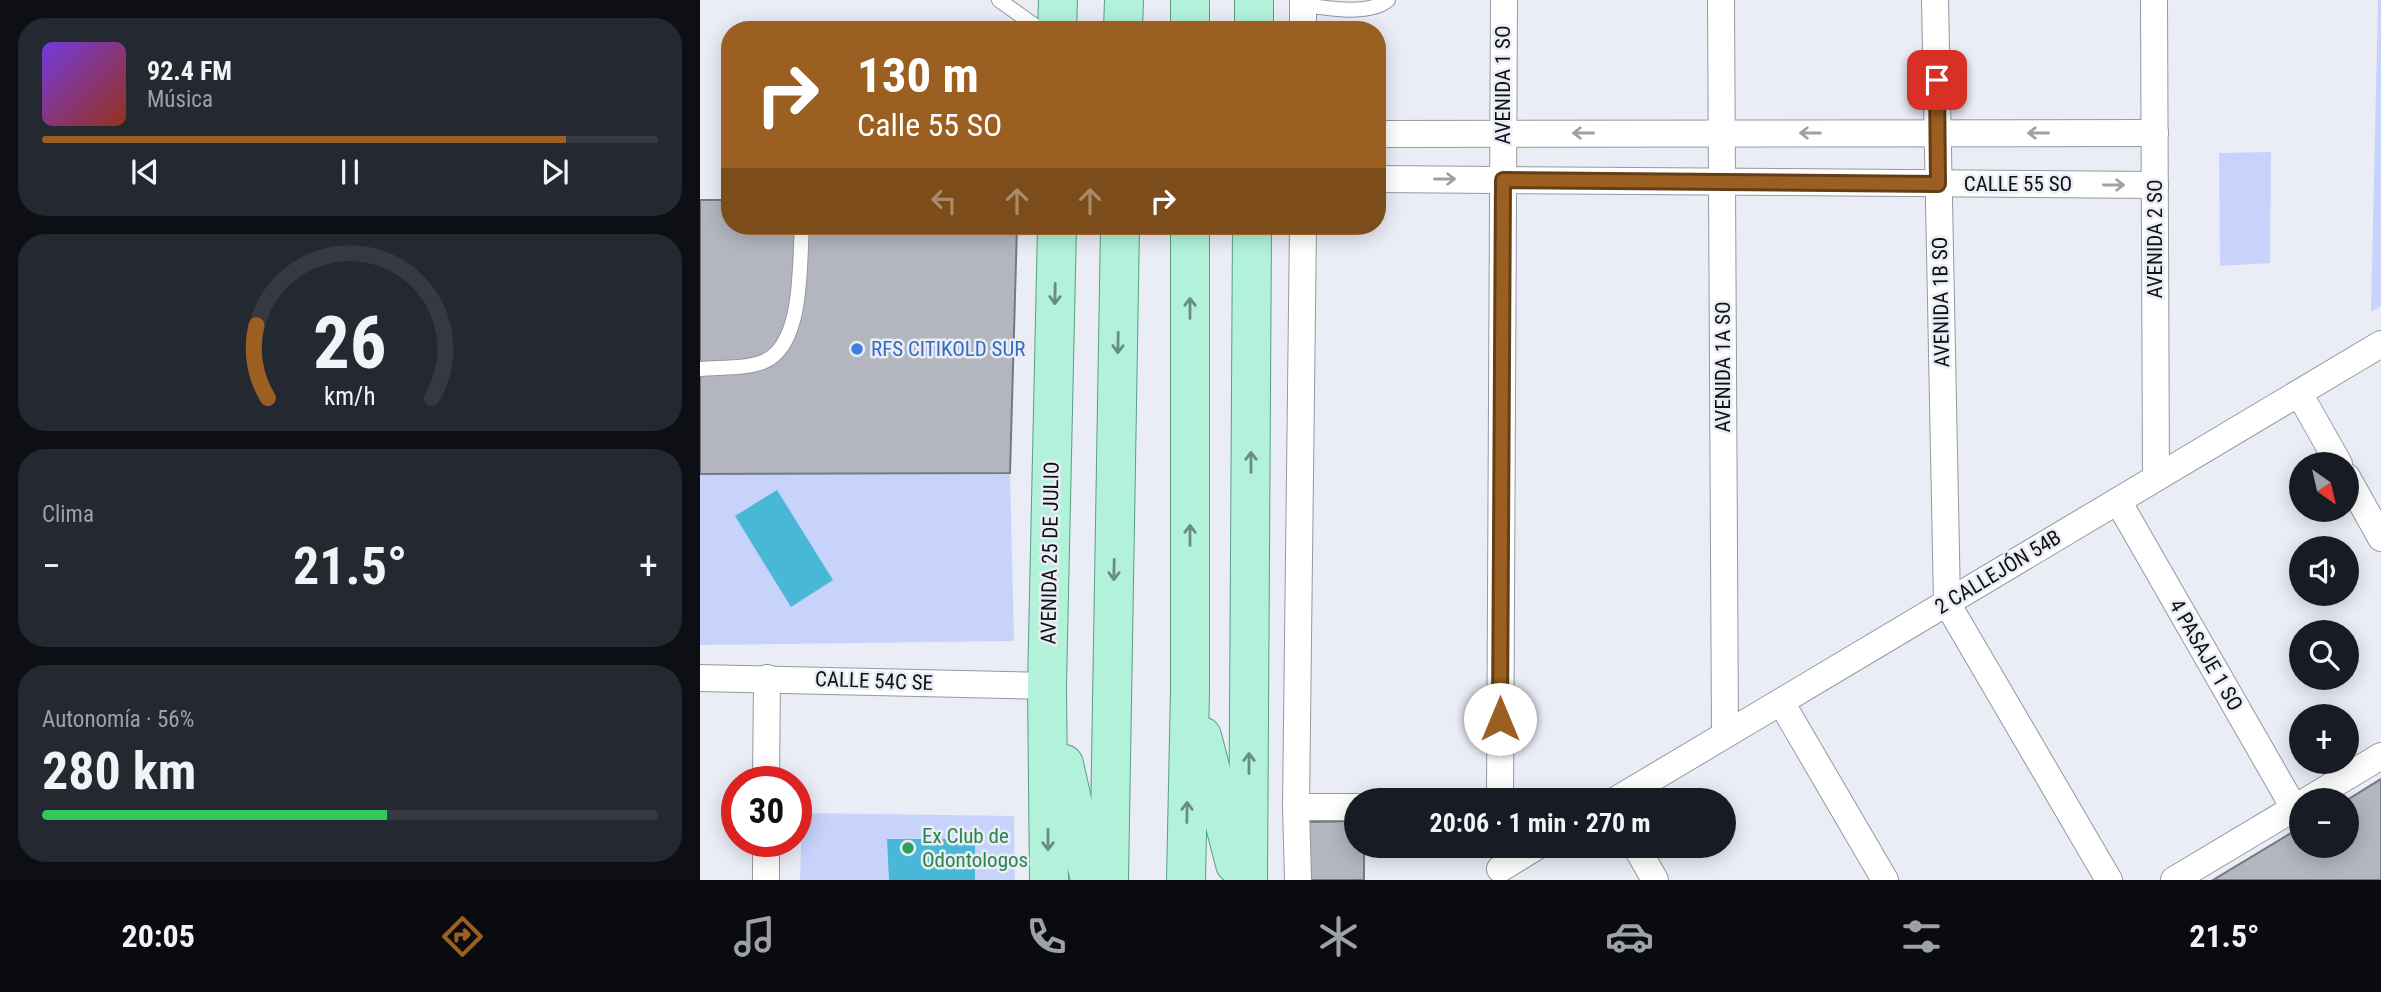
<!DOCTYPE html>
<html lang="es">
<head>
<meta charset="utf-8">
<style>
  body { margin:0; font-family:"Roboto Condensed",sans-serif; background:#242831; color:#f1f3f6; height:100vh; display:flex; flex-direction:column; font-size:26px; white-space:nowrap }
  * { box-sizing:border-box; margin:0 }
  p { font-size:23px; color:#9ea1a6 }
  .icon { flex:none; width:38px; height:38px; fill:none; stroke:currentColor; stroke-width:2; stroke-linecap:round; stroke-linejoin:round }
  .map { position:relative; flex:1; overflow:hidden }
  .drawer { display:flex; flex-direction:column; gap:18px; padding:18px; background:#0d0f14; width:700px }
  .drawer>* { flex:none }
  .guide { position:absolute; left:21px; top:21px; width:665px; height:214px; border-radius:28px; box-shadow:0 4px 18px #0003; background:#9b6021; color:#fff; overflow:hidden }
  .needle { width:46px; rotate:146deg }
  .fabs { position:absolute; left:1589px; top:452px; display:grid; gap:14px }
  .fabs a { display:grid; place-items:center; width:70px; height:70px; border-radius:50%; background:#171b24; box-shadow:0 4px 18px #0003; font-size:35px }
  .speed { position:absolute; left:21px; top:766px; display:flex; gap:14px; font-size:35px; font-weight:700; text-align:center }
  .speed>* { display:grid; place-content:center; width:91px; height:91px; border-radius:50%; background:#171b24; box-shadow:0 4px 18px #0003; line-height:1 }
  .speed .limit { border:10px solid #d22; background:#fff; color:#111 }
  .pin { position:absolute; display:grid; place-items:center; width:60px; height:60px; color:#fff; margin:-30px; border-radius:14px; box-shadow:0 4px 10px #0006 }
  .me { position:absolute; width:77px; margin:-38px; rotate:0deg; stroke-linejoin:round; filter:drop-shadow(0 0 5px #0008) }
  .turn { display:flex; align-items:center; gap:24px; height:147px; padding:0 21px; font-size:32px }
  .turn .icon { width:91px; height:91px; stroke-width:2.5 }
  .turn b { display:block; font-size:49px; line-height:60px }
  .lanes { display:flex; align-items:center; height:66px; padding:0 21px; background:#0003; justify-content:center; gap:35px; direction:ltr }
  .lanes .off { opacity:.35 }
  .big { font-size:52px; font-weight:700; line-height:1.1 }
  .drawer .tile { flex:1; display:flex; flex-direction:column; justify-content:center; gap:10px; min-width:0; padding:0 24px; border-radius:28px; background:#242831 }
  .drawer .dial { align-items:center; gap:0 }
  .dial svg { height:182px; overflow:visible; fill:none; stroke:#363941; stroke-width:7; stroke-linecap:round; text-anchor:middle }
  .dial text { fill:#f1f3f6; stroke:none }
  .song { display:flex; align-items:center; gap:21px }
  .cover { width:84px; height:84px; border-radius:10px; background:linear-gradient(135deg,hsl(260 70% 55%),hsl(10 70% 35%)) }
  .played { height:7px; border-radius:4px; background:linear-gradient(90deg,#9b6021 85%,#363941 85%) }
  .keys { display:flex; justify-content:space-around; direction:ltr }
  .heat { display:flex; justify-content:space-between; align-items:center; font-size:38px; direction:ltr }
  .charge { height:10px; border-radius:5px; background:linear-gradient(90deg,#34c759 56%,#363941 0) }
  .trip { position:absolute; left:644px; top:788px; width:392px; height:70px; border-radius:35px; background:#171b24; box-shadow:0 4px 18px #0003; font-weight:700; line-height:70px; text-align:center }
  .menu { display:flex; height:112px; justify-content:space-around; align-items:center; background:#090b0e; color:#9ea1a6 }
  .menu .icon { width:49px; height:49px }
  .menu .selected { color:#9b6021 }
  .menu b { font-size:32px; color:#f1f3f6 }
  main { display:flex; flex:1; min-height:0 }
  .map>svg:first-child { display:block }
</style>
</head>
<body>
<main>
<section class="drawer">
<div class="tile">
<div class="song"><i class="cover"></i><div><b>92.4 FM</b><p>Música</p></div></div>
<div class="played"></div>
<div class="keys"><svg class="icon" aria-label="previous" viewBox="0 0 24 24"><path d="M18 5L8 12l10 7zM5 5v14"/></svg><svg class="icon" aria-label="pause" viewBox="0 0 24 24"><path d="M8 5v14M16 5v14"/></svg><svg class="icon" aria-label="next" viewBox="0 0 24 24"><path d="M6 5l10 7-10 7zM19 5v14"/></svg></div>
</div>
<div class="tile dial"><svg viewBox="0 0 100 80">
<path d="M14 69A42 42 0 1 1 86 69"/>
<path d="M14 69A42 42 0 0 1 9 37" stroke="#9b6021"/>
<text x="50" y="56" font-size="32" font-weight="700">26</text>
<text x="50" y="72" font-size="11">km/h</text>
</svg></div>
<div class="tile"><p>Clima</p>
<div class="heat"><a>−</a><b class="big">21.5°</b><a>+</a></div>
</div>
<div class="tile"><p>Autonomía · 56%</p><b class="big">280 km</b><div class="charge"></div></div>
</section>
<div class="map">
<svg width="1681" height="880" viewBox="0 0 1681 880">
  <rect width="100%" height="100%" fill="#eaedf6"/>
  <!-- green -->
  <g fill="#c8d3fb">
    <path d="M1678 0H1681V306L1671 312Z"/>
    <path d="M1571 152 1570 263 1520 266 1519 153Z"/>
    <path d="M310 473 314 641 0 645V474Z"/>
    <path d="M102 813 314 816 315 880H100Z"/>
  </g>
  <!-- water -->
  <g fill="#49b7d6">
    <path d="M77 490 133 580 91 607 35 516Z"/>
    <path d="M187 839H275V880H189Z"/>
  </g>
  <!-- building -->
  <g fill="#b3b6bf" stroke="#777982" stroke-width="2">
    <path d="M0 200H30V226H317L310 473 0 474Z"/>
    <path d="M1681 779V880H1513L1601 827V845H1647V800Z"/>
    <path d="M656 821V845H664V880H608L607 822Z"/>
  </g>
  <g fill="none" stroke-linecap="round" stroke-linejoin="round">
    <!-- lane casing -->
    <g stroke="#9598a1" stroke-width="16">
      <g id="lane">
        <path d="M299 0 341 30"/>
        <path d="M603 5C627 8 669 16 688 0"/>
        <path d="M0 369C19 367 48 369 65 361 104 343 99 264 102 226"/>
      </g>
    </g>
    <!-- street casing -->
    <g stroke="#9598a1" stroke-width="28">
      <g id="street">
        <path d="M1021 0 1025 734"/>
        <path d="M1235 0 1247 603 1409 880"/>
        <path d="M1454 0 1456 478"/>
        <path d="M603 30V0"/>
        <path d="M677 134 1455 133"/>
        <path d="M677 179 1455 185"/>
        <path d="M1599 393 1639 464"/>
        <path d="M1647 477 1681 538"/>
        <path d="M1418 501 1594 808"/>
        <path d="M0 678 347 686"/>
        <path d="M1081 702 1185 880"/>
        <path d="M66 782 67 678"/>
        <path d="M800 800 804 0"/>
        <path d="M916 800 1681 344"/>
        <path d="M1608 800 1681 756"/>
        <path d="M596 807H656"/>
        <path d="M935 845 955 880"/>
        <path d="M800 869 839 845"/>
        <path d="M66 880V842"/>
        <path d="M598 880 596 807 603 226"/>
        <path d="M1474 880 1601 804"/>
      </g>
    </g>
    <!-- primary casing -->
    <g stroke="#589e84" stroke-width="40">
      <g id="primary">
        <path d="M490 0V30"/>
        <path d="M357 30 358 0"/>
        <path d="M423 30 424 0"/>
        <path d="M554 30V0"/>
        <path d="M502 736 535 864"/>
        <path d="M364 764 390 880"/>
        <path d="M349 880 347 686 357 226"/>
        <path d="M409 880 420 226"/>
        <path d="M486 880 490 690V226"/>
        <path d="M548 880 552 226"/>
      </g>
    </g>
    <!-- lane -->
    <use href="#lane" stroke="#fff" stroke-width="14"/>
    <!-- street -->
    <use href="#street" stroke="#fff" stroke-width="26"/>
    <!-- primary -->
    <use href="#primary" stroke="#b2f2da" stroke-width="38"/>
  </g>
  <!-- one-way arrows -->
  <defs><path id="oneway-shaft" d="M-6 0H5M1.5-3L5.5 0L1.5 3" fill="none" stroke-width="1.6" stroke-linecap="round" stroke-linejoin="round" transform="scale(1.75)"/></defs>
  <g stroke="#9fa0a1">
    <use href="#oneway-shaft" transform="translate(883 133) rotate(180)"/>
    <use href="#oneway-shaft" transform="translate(1110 133) rotate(180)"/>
    <use href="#oneway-shaft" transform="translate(1338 133) rotate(180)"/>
    <use href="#oneway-shaft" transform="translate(745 179)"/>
    <use href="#oneway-shaft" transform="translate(1414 185)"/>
  </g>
  <g stroke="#698d81">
    <use href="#oneway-shaft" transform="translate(355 294) rotate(91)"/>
    <use href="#oneway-shaft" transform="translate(490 308) rotate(-90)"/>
    <use href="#oneway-shaft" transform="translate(418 343) rotate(91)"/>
    <use href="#oneway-shaft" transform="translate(551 462) rotate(-90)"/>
    <use href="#oneway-shaft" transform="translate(490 535) rotate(-90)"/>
    <use href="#oneway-shaft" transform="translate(414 570) rotate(91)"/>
    <use href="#oneway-shaft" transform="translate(549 763) rotate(-90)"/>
    <use href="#oneway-shaft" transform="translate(487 812) rotate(-89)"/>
    <use href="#oneway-shaft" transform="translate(348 840) rotate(90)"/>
  </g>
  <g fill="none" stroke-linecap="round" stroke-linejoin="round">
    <!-- route casing -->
    <g stroke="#653e15" stroke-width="18">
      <path id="route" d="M800 719 803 180 1238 184 1237 80"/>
    </g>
    <!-- route -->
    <use href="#route" stroke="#9b6021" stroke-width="12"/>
  </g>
  <!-- markers -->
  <circle fill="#3f7fe0" stroke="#eaedf6" stroke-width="2.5" cx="157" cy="349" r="7"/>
  <circle fill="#2e9e5b" stroke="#eaedf6" stroke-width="2.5" cx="208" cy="848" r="7"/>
  <g text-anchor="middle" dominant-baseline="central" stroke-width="5" stroke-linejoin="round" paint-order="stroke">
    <!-- street labels -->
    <g font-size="21" fill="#101114" stroke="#eaedf6">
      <text transform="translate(803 85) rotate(-90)">AVENIDA 1 SO</text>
      <text x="1318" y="184">CALLE 55 SO</text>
      <text transform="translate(1455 239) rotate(-90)">AVENIDA 2 SO</text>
      <text transform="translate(1241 302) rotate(-91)">AVENIDA 1B SO</text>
      <text transform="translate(1023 367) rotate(-90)">AVENIDA 1A SO</text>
      <text transform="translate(350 553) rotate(-89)">AVENIDA 25 DE JULIO</text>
      <text transform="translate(1298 572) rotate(-31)">2 CALLEJÓN 54B</text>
      <text transform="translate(1506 655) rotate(60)">4 PASAJE 1 SO</text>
      <text transform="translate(174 681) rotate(2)">CALLE 54C SE</text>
    </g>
    <!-- shop labels -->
    <g font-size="21" fill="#366cbe" stroke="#eaedf6" text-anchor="start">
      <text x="171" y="349">RFS CITIKOLD SUR</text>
    </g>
    <!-- leisure labels -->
    <g font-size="21" fill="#27864d" stroke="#eaedf6" text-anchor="start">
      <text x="222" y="836">Ex Club de<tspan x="222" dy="24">Odontologos</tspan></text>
    </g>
  </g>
</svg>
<div class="fabs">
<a><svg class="needle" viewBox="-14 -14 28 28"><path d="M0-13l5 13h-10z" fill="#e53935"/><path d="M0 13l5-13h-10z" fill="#9ea1a6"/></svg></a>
<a><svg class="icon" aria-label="sound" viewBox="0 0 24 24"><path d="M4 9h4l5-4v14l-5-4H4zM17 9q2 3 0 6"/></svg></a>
<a><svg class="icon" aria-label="search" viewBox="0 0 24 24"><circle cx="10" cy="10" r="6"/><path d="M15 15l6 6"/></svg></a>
<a>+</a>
<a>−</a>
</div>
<div class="speed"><div class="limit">30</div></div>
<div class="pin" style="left:1237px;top:80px;background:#d93025"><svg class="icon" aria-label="arrive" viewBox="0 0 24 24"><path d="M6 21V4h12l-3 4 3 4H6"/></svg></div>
<svg class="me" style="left:800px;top:719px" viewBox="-20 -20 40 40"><circle r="19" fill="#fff"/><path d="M0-13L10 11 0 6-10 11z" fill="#9b6021"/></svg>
<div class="trip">20:06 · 1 min · 270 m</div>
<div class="guide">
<div class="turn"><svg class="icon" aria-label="right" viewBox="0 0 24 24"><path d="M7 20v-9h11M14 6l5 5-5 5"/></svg><div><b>130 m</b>Calle 55 SO</div></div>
<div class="lanes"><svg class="icon off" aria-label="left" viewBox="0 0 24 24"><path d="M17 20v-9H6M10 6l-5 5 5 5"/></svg><svg class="icon off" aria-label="ahead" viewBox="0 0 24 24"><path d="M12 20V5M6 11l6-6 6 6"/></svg><svg class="icon off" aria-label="ahead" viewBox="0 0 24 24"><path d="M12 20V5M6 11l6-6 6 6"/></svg><svg class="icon" aria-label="right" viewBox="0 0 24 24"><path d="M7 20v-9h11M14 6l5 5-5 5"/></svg></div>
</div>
</div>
</main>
<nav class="menu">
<b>20:05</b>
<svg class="icon selected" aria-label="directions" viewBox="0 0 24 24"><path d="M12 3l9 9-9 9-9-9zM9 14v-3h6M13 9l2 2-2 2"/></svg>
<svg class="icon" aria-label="music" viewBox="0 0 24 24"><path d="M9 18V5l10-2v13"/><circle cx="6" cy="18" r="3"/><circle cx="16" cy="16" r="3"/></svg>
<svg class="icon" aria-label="phone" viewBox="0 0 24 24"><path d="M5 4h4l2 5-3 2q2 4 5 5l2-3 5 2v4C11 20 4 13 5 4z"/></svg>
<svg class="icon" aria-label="climate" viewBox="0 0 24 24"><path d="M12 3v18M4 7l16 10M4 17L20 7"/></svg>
<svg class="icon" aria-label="car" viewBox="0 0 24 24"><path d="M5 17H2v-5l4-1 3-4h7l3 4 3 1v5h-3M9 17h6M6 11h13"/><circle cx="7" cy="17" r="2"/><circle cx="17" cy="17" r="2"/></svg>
<svg class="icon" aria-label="filters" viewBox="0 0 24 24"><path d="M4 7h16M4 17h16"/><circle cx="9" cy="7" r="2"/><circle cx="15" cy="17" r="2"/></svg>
<b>21.5°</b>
</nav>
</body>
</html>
